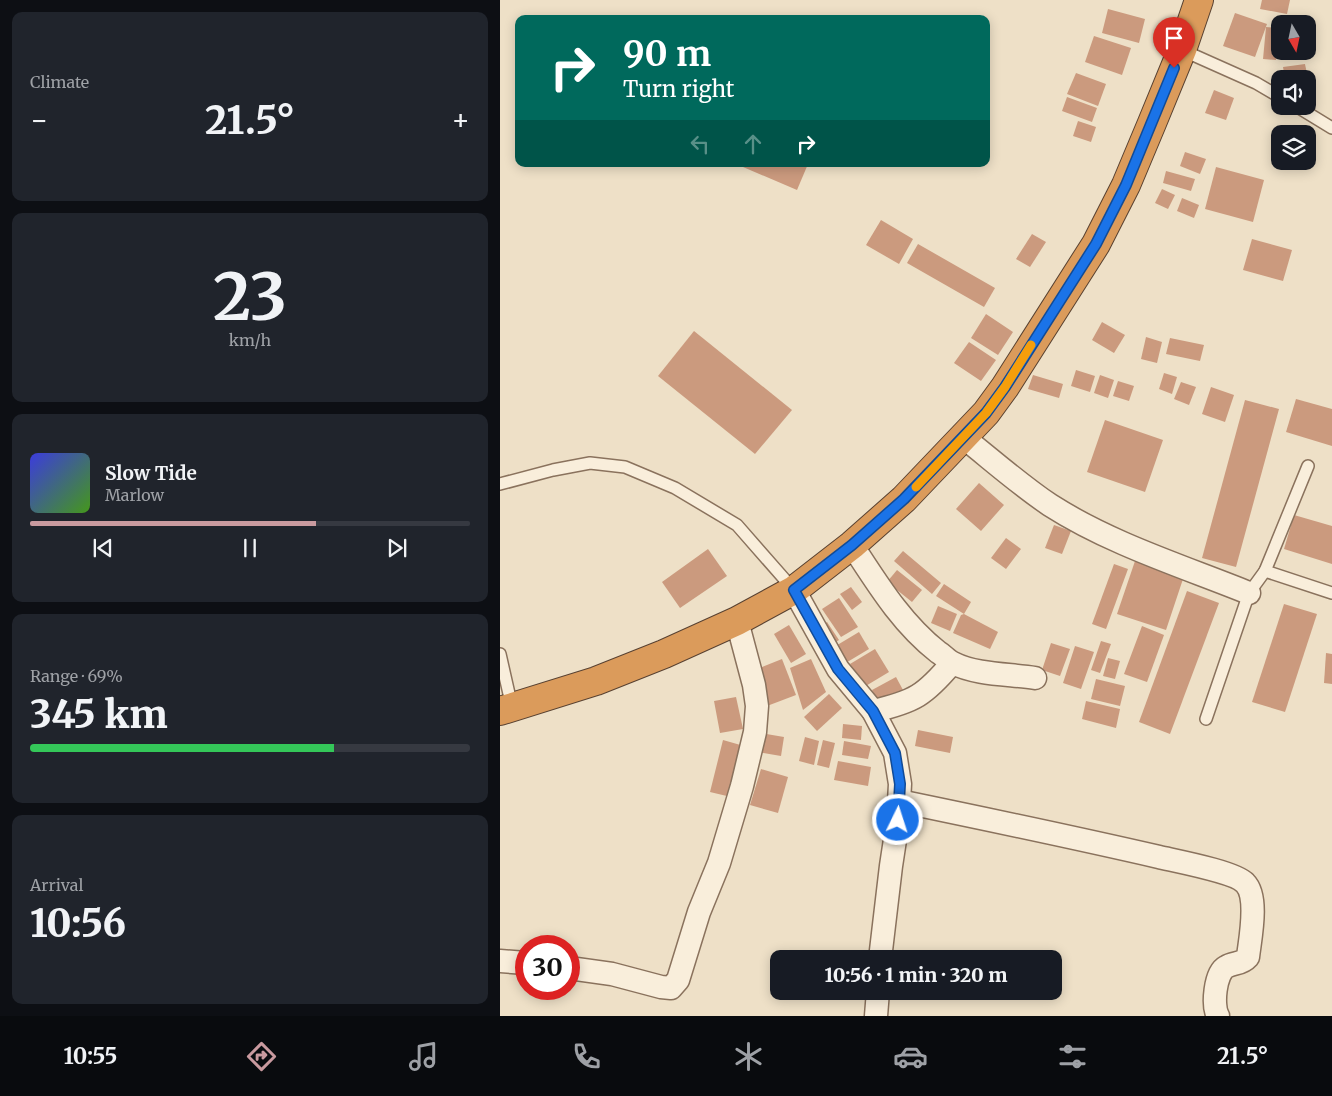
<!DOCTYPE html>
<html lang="en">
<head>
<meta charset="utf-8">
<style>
  body { margin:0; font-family:Merriweather,serif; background:#20242c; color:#f1f3f6; height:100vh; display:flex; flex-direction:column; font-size:19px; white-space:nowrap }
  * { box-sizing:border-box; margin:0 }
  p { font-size:16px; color:#9ea1a6 }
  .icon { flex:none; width:28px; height:28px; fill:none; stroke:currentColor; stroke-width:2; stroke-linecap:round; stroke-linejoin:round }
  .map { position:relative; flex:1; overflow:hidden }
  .drawer { display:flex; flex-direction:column; gap:12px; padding:12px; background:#0d0f14; width:500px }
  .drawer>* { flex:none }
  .hud { position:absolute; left:15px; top:15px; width:475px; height:152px; border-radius:10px; box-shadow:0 2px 12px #0003; background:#00695c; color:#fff; overflow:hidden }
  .needle { width:32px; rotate:171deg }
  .buttons { position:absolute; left:771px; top:15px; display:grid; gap:10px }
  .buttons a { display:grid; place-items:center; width:45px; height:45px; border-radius:10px; background:#171b24; box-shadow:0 2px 12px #0003; font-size:25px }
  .speed { position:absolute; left:15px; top:935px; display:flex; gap:10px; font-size:25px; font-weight:700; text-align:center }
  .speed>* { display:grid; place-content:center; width:65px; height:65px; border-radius:50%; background:#171b24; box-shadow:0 2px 12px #0003; line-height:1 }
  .speed .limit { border:8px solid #d22; background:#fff; color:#111 }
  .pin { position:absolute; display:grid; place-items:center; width:42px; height:42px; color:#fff; margin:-51px -21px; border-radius:50% 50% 50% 0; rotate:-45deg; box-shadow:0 0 5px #0007 }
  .pin .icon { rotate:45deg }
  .me { position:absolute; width:55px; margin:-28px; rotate:4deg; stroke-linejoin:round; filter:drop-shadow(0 0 4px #0008) }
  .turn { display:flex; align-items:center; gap:18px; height:105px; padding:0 25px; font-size:22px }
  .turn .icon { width:65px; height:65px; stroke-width:2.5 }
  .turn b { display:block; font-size:35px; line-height:42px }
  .lanes { display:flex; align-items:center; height:48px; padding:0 25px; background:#0003; justify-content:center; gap:25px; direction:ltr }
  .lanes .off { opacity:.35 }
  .big { font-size:38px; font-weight:800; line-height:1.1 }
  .drawer .card { flex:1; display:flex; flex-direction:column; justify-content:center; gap:8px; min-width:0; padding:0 18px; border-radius:10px; background:#20242c }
  .drawer .dial { align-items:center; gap:0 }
  .dial b { font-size:65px; line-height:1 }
  .song { display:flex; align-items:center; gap:15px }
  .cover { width:60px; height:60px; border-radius:8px; background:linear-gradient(135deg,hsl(240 70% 55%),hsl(100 70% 35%)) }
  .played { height:5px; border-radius:2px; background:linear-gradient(90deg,#c99a9f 65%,#363941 65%) }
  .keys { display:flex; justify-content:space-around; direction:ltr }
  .heat { display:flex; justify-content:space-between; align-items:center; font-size:28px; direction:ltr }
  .charge { height:8px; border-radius:4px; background:linear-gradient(90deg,#34c759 69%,#363941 0) }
  .trip { position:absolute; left:270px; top:950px; width:292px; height:50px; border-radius:10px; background:#171b24; box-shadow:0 2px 12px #0003; font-weight:800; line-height:50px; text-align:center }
  .tabs { display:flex; height:80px; justify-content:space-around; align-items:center; background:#090b0e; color:#9ea1a6 }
  .tabs .icon { width:35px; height:35px }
  .tabs .selected { color:#c99a9f }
  .tabs b { font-size:22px; color:#f1f3f6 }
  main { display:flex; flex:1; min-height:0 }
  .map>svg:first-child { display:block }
</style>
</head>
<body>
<main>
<section class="drawer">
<div class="card"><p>Climate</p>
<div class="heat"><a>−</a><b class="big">21.5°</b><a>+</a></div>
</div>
<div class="card dial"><b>23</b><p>km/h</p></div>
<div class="card">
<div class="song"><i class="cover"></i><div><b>Slow Tide</b><p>Marlow</p></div></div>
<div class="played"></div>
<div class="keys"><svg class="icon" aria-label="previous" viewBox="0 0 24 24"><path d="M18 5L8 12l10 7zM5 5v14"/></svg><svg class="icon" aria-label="pause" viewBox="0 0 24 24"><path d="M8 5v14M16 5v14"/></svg><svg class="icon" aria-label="next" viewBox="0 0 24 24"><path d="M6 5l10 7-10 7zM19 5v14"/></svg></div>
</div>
<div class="card"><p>Range · 69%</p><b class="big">345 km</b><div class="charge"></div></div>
<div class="card"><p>Arrival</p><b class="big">10:56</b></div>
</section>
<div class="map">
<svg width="832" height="1016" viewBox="0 0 832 1016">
  <rect width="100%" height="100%" fill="#eee0c7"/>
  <!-- building -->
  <g fill="#cb9a7e">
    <path d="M762 0H790L787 14 760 9Z"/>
    <path d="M608 9 645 19 639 43 602 33Z"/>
    <path d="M735 13 767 24 755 57 723 46Z"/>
    <path d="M766 27 779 28 776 60 763 59Z"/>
    <path d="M594 36 631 48 622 75 585 62Z"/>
    <path d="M805 64 808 79H785L783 67Z"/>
    <path d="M576 73 606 84 598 106 567 94Z"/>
    <path d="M714 90 734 98 726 120 705 113Z"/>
    <path d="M567 97 597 108 592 122 562 111Z"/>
    <path d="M578 121 596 127 591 142 573 136Z"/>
    <path d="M685 152 706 159 700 174 680 166Z"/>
    <path d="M236 164H308L297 190Z"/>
    <path d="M716 167 764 180 753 222 705 209Z"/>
    <path d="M666 171 695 179 691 191 663 183Z"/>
    <path d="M662 189 675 195 668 209 655 203Z"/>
    <path d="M682 198 699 205 694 218 677 211Z"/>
    <path d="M381 220 413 239 399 264 366 245Z"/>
    <path d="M532 234 546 242 530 267 516 259Z"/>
    <path d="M752 239 792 250 783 281 743 270Z"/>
    <path d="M418 244 495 288 484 307 407 263Z"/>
    <path d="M486 314 513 332 498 355 471 338Z"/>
    <path d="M602 322 625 335 614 353 592 340Z"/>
    <path d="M194 331 292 410 255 454 158 376Z"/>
    <path d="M646 337 662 342 657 363 641 359Z"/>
    <path d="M670 338 704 345 700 361 666 354Z"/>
    <path d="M469 342 496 360 481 381 454 363Z"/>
    <path d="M576 370 595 376 590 392 571 386Z"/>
    <path d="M664 373 677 377 672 394 659 389Z"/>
    <path d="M533 375 563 384 559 398 528 389Z"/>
    <path d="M600 375 614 380 608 398 594 393Z"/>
    <path d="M618 381 634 386 629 401 613 396Z"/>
    <path d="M681 382 696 387 689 405 674 399Z"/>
    <path d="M711 387 734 395 725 422 702 414Z"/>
    <path d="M796 399 832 409V446L786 432Z"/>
    <path d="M745 400 779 409 736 567 702 558Z"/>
    <path d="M605 420 663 440 645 492 587 472Z"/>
    <path d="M479 483 504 505 481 531 456 509Z"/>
    <path d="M794 515 832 526V564L784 549Z"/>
    <path d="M554 525 571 531 562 554 545 548Z"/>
    <path d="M506 538 521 549 506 569 491 558Z"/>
    <path d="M208 549 227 576 180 608 162 582Z"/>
    <path d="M403 551 441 583 432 594 394 561Z"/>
    <path d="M635 561 684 576 666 630 617 614Z"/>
    <path d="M614 564 628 569 606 629 592 624Z"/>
    <path d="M397 570 422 590 412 602 387 582Z"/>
    <path d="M444 584 471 602 464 614 436 596Z"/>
    <path d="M351 587 362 602 352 610 340 594Z"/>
    <path d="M687 591 719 603 670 734 639 722Z"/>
    <path d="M339 598 358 627 341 637 322 609Z"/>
    <path d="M784 604 817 614 785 712 752 702Z"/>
    <path d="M438 606 457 614 450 631 431 623Z"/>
    <path d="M464 614 498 632 490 649 453 633 461 615Z"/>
    <path d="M327 622 339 640 330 646 318 629Z"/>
    <path d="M289 625 306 654 291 663 274 634Z"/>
    <path d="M642 626 664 635 647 682 624 674Z"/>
    <path d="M359 632 369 649 344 664 334 647Z"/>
    <path d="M601 641 611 644 600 673 591 670Z"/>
    <path d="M551 643 570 649 560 676 542 670Z"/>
    <path d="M575 646 594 652 581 689 563 683Z"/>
    <path d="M375 649 389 672 364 687 350 664Z"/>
    <path d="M826 653 832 654V684L824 683Z"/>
    <path d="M608 658 620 661 615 679 603 676Z"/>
    <path d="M282 659 296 695 267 706 252 671Z"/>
    <path d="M311 659 326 692 303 710 290 668Z"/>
    <path d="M396 677 403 690 379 704 372 690Z"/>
    <path d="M596 679 625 686 620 706 591 699Z"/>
    <path d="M329 694 342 708 317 731 304 717Z"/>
    <path d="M236 697 243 729 220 733 214 701Z"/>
    <path d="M586 701 620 709 616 728 582 719Z"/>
    <path d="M343 724 362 726 361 740 342 738Z"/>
    <path d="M418 730 453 737 450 753 415 746Z"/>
    <path d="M260 733 284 737 281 756 257 752Z"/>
    <path d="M305 737 319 741 314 765 299 761Z"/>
    <path d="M223 740 244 746 231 797 210 792Z"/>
    <path d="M323 740 335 743 329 768 317 765Z"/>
    <path d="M344 741 371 746 368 759 342 755Z"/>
    <path d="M338 761 371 767 368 786 334 780Z"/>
    <path d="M261 769 288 777 278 813 250 805Z"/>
  </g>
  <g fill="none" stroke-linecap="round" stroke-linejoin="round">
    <!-- lane casing -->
    <g stroke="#8a725d" stroke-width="14">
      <g id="lane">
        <path d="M682 50 756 83 780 97"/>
        <path d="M796 106 832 128"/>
        <path d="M0 484 53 470 90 463 125 467 175 488 237 525 294 590"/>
        <path d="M765 571 832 593"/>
        <path d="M0 654 12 707"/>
        <path d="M706 719 749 593 765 571 808 466"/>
      </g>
    </g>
    <!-- street casing -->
    <g stroke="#8a725d" stroke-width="25">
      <g id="street">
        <path d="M463 437C492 460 520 485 550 505 611 544 682 566 749 593"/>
        <path d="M352 545C377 583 401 623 438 652 443 655 448 661 453 663 476 675 510 674 535 678"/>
        <path d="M294 590 338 669 373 711 395 753 400 784 398 820 391 866 380 959"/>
        <path d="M373 711C414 702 425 695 452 663"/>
        <path d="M399 801C486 819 572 837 659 857 676 861 735 872 745 883 759 897 750 939 748 957 741 965 734 962 726 967 715 973 712 1006 718 1016"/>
        <path d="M0 961 26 963"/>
        <path d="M69 968 112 974 161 987 171 988 178 980 199 912 219 863 242 786 255 732 257 706 254 685 237 621"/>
        <path d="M376 1016 378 991"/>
      </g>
    </g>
    <!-- highway casing -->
    <g stroke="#584131" stroke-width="30">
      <path id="highway" d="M0 711 96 681 164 654 237 621 294 590 352 545 404 499 486 413 505 387 596 244 626 185 652 123 682 50 699 0"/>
    </g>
    <!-- lane -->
    <use href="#lane" stroke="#f9eedb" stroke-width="11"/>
    <!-- street -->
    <use href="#street" stroke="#f9eedb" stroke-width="22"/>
    <!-- highway -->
    <use href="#highway" stroke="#db9b5b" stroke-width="28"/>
  </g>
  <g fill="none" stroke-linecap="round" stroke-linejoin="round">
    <!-- route casing -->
    <g stroke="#114b97" stroke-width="12">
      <path id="route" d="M398 820 400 784 395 753 373 711 338 669 294 590 352 545 404 499 486 413 505 387 596 244 626 185 674 68"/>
    </g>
    <!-- route -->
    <use href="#route" stroke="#1a73e8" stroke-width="9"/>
    <!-- slow -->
    <path stroke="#f59e0b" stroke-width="9" d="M416 487 486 413 505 387 531 345"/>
  </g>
</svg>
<div class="buttons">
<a><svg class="needle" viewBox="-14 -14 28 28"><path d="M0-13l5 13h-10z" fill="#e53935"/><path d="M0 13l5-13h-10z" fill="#9ea1a6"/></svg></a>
<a><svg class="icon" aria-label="sound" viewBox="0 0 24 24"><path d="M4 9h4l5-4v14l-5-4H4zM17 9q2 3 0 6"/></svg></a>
<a><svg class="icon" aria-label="layers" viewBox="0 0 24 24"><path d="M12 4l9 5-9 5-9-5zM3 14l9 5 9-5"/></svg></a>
</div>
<div class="speed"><div class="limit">30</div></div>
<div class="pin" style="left:674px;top:68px;background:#d93025"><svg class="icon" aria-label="arrive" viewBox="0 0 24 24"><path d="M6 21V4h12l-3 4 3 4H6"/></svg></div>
<svg class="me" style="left:398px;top:820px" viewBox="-20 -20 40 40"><circle r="17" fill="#1a73e8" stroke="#fff" stroke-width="3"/><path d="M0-11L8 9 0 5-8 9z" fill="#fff"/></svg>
<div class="trip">10:56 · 1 min · 320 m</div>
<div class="hud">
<div class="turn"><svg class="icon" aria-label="right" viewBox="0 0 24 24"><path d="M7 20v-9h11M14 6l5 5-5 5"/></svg><div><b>90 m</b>Turn right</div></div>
<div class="lanes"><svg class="icon off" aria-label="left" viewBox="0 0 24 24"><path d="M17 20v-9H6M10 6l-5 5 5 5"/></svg><svg class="icon off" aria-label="ahead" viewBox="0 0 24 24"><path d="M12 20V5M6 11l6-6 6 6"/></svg><svg class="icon" aria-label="right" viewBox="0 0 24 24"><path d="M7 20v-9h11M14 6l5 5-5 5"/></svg></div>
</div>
</div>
</main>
<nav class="tabs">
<b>10:55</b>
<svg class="icon selected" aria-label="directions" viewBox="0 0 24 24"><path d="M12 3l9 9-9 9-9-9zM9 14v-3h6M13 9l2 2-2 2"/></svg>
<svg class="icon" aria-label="music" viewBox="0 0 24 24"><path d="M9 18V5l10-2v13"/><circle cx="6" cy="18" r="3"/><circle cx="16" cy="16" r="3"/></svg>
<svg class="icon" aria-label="phone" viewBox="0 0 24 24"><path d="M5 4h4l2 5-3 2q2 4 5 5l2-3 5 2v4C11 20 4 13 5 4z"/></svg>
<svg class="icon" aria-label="climate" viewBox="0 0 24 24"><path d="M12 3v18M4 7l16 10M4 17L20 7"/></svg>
<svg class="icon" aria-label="car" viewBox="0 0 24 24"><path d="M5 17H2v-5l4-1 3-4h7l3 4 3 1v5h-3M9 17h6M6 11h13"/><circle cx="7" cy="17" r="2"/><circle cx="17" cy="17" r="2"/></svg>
<svg class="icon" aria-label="filters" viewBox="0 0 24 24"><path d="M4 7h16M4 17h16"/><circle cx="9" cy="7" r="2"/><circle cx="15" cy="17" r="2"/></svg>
<b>21.5°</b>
</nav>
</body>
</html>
